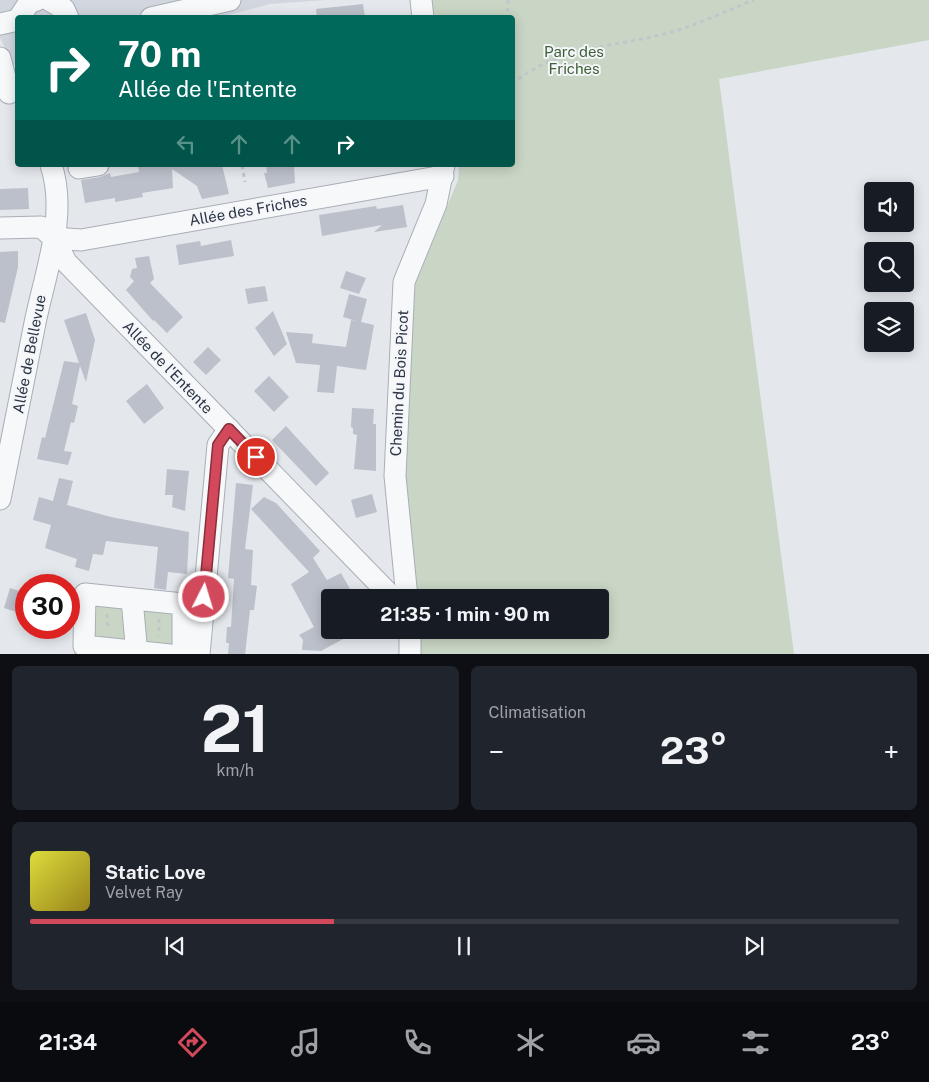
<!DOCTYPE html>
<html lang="fr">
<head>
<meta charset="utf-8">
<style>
  body { margin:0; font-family:"Public Sans",sans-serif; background:#20242c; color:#f1f3f6; height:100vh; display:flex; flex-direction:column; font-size:19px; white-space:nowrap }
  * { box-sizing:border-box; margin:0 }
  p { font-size:16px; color:#9ea1a6 }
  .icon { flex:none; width:28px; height:28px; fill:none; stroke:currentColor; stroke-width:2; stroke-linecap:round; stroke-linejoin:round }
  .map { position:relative; height:654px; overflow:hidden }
  .side { display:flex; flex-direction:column; gap:12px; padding:12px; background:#0d0f14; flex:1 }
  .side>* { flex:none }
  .top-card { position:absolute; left:15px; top:15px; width:500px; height:152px; border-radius:5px; box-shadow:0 2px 12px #0003; background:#00695c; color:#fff; overflow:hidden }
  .controls { position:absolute; left:864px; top:182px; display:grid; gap:10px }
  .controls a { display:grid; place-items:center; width:50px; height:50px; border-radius:5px; background:#171b24; box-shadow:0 2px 12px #0003; font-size:25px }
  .speed { position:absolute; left:15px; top:574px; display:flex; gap:10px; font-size:25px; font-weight:700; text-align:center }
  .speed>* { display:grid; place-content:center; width:65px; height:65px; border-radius:50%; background:#171b24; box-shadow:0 2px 12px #0003; line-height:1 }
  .speed .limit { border:8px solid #d22; background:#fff; color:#111 }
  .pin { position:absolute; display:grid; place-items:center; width:42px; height:42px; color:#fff; margin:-21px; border:2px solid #fff; border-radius:50%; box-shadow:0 1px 5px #0007 }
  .me { position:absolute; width:55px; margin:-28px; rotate:5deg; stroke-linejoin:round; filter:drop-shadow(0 0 4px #0008) }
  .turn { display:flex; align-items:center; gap:18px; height:105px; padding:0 20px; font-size:22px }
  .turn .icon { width:65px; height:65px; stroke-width:2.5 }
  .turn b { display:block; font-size:35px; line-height:42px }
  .lanes { display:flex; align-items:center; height:48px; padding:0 20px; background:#0003; justify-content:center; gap:25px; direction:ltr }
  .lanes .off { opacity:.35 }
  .big { font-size:38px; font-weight:700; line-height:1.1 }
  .side .widget { flex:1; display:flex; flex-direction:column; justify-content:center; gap:8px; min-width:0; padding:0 18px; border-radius:8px; background:#20242c }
  .side .dial { align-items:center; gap:0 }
  .dial b { font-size:65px; line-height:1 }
  .song { display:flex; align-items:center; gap:15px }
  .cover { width:60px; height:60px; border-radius:8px; background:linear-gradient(135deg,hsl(60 70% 55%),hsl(50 70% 35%)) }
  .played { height:5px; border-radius:2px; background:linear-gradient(90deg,#d1495b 35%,#363941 35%) }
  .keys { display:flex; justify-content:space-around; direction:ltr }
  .heat { display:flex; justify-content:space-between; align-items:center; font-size:28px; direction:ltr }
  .side .tiles { flex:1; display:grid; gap:12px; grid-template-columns:1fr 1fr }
  .widget:last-child { grid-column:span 2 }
  .trip { position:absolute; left:321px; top:589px; width:288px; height:50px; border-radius:5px; background:#171b24; box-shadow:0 2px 12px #0003; font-weight:700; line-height:50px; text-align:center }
  .tabs { display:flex; height:80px; justify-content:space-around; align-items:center; background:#090b0e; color:#9ea1a6 }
  .tabs .icon { width:35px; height:35px }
  .tabs .active { color:#d1495b }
  .tabs b { font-size:22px; color:#f1f3f6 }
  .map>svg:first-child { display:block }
</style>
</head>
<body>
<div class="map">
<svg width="929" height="655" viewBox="0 0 929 655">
  <rect width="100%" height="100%" fill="#e4e7ec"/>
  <!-- built -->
  <path fill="#d2d6de" d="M0 0H325L270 4 220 17 18 18 17 64 13 65 0 38Z"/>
  <!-- green -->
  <g fill="#c9d6c5">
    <path d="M431 0H929V40L719 79 794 654H421V630H600V598L417 597 402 481 411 295 458 180 459 165H512V18L431 17Z"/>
    <path d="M82 584 194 596 189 654 74 655Z"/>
  </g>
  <!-- building -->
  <g fill="#bbc0ca">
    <path d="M363 4 365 18H317L316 9Z"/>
    <path d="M152 165H222L229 194 202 199 197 186 172 169 173 188 142 193 143 197 115 202V198L85 203 81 180 100 177 110 173 111 177 139 172 138 167Z"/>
    <path d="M266 165H294L295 183 268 188 264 173H267Z"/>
    <path d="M28 188 29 209 0 210V189Z"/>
    <path d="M403 205 407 227 374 232 382 225 322 236 319 215 376 206 377 209Z"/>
    <path d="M231 240 234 256 179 265 176 245 200 241 201 246Z"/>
    <path d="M18 251V267L5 323 0 322V252Z"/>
    <path d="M149 256 154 279 150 283 183 317 167 333 154 320 153 321 126 290 134 281 130 277 132 269 137 268 135 258Z"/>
    <path d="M346 271 366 278 359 294 340 288Z"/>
    <path d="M265 286 268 301 248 304 245 289Z"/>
    <path d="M349 294 367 299 361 322 374 325 366 370 337 366 334 393 317 392 320 365 296 363 286 332 313 334 312 343 346 347 351 320 356 321 343 317Z"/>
    <path d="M273 311 287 344 274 356 255 328Z"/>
    <path d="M86 313 95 340 86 382 80 366 72 404 78 406 74 423 71 422 64 451 72 452 68 465 37 459 42 437 45 438 64 361 79 363 64 320Z"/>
    <path d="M208 347 221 360 206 375 193 362Z"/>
    <path d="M269 376 289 397 274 412 254 391Z"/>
    <path d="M147 384 164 408 144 424 126 401Z"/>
    <path d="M352 408 374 409 373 424H376V471L354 469 357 435 353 434V428L351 427Z"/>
    <path d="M286 426 329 473 316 486 272 440Z"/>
    <path d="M167 469 189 471 185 511 172 507 173 495H165Z"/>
    <path d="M59 478 73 481 67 505 111 517 189 532 187 574 168 572 166 590 154 588 158 547 106 541 103 555 93 554 89 571 75 567 77 559 45 548 51 525 33 520 39 497 53 501Z"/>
    <path d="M236 483 253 485 245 549 253 550 251 585 257 586 254 610H250L245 655H228L229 643H226L227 627H231L234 579 228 578Z"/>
    <path d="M372 494 377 512 356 518 351 500Z"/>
    <path d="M264 497 276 503 320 551 313 558 327 580 341 573 355 598H330V630H360L321 651 302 650 303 640 299 635 314 627 291 584 309 572 251 509Z"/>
    <path d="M10 588 26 593V615L4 608Z"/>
  </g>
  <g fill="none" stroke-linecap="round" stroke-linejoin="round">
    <!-- minor casing -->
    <g stroke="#a9aeb7" stroke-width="23">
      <g id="minor">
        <path d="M49 0 64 9 68 18"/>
        <path d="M421 0 423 18"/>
        <path d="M19 18 29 3 37 0"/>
        <path d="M151 18 230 0"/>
        <path d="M0 24 18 20"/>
        <path d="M0 58 9 93 18 87"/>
        <path d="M79 168 98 165"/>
        <path d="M0 228 41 227 54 238 66 262 393 598"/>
        <path d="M54 238 81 240 443 176"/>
        <path d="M0 499C12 440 23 381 35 323 45 273 68 215 51 165"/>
        <path d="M407 598 395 476 404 282 436 204 444 165"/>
        <path d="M132 599 137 655"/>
        <path d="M410 630V655"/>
        <path d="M170 655 84 646 85 594 183 604V655"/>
        <path d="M199 655 218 445 229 429"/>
      </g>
    </g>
    <!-- path -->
    <g stroke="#c2c5cb" stroke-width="3" stroke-dasharray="4 4" stroke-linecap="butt">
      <path d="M508 0V18"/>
      <path d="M512 84C558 45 621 47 675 31 702 23 728 10 754 0"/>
      <path d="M242 165 245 182"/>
      <path d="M107 614 108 630"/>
      <path d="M159 619V636"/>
    </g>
    <!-- minor -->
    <use href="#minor" stroke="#f7f8fa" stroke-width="21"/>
  </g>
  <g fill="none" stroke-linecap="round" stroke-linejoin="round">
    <!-- route casing -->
    <g stroke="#882f3b" stroke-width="12">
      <path id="route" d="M204 597 218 445 229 429 256 457"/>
    </g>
    <!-- route -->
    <use href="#route" stroke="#d1495b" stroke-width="9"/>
  </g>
  <g text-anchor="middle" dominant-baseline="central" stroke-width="4" stroke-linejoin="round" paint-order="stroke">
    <!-- park labels -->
    <g font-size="15" fill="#3f6138" stroke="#f4f6f9">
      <text x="574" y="51">Parc des<tspan x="574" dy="17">Friches</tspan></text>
    </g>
    <!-- street labels -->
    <g font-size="15" fill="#2b3445" stroke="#f4f6f9">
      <text transform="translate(248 210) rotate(-10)">Allée des Friches</text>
      <text transform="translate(29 354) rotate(-79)">Allée de Bellevue</text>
      <text transform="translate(168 367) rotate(46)">Allée de l'Entente</text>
      <text transform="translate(399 383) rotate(-87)">Chemin du Bois Picot</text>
    </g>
  </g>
</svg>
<div class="controls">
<a><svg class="icon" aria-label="sound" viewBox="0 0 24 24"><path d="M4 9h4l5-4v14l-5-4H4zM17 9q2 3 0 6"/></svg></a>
<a><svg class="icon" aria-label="search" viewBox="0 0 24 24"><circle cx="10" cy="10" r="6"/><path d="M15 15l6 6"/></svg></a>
<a><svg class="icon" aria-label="layers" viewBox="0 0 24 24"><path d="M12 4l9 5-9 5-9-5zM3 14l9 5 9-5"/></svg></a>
</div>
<div class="speed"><div class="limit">30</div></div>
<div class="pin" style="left:256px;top:457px;background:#d93025"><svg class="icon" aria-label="arrive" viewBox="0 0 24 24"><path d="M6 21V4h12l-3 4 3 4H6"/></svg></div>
<svg class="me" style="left:204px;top:597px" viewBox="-20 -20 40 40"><circle r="17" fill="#d1495b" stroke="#fff" stroke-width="3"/><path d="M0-11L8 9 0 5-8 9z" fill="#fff"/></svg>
<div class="trip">21:35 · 1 min · 90 m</div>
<div class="top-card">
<div class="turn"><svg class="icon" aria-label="right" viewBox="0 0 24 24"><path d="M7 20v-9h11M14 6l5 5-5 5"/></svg><div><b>70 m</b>Allée de l'Entente</div></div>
<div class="lanes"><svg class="icon off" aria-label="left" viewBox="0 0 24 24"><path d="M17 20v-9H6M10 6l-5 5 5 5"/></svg><svg class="icon off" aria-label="ahead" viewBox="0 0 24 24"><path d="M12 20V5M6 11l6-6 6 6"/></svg><svg class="icon off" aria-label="ahead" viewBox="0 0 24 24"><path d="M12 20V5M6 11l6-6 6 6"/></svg><svg class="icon" aria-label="right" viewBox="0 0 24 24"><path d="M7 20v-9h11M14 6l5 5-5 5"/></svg></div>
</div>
</div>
<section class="side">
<div class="tiles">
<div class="widget dial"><b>21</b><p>km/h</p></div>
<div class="widget"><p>Climatisation</p>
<div class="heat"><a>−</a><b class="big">23°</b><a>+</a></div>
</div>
<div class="widget">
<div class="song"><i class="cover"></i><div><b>Static Love</b><p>Velvet Ray</p></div></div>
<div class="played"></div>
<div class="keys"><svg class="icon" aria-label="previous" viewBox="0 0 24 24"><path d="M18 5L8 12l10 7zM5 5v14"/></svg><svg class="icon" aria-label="pause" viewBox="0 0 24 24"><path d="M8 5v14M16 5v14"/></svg><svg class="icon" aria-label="next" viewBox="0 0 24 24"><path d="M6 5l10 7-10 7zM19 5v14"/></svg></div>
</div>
</div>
</section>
<nav class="tabs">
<b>21:34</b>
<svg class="icon active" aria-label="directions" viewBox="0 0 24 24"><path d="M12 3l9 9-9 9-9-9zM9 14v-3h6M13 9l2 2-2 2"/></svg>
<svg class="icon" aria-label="music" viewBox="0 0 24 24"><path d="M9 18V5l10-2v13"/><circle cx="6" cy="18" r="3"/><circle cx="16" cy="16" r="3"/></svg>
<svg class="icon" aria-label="phone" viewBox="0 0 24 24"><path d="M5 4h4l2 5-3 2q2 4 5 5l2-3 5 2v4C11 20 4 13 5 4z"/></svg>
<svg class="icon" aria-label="climate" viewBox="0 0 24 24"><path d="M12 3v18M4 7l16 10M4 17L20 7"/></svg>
<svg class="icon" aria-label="car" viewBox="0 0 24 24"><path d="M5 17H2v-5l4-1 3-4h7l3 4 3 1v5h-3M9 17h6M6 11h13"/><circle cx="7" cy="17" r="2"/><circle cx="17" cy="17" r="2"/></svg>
<svg class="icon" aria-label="filters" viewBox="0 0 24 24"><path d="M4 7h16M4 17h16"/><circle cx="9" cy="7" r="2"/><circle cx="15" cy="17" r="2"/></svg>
<b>23°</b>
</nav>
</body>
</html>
